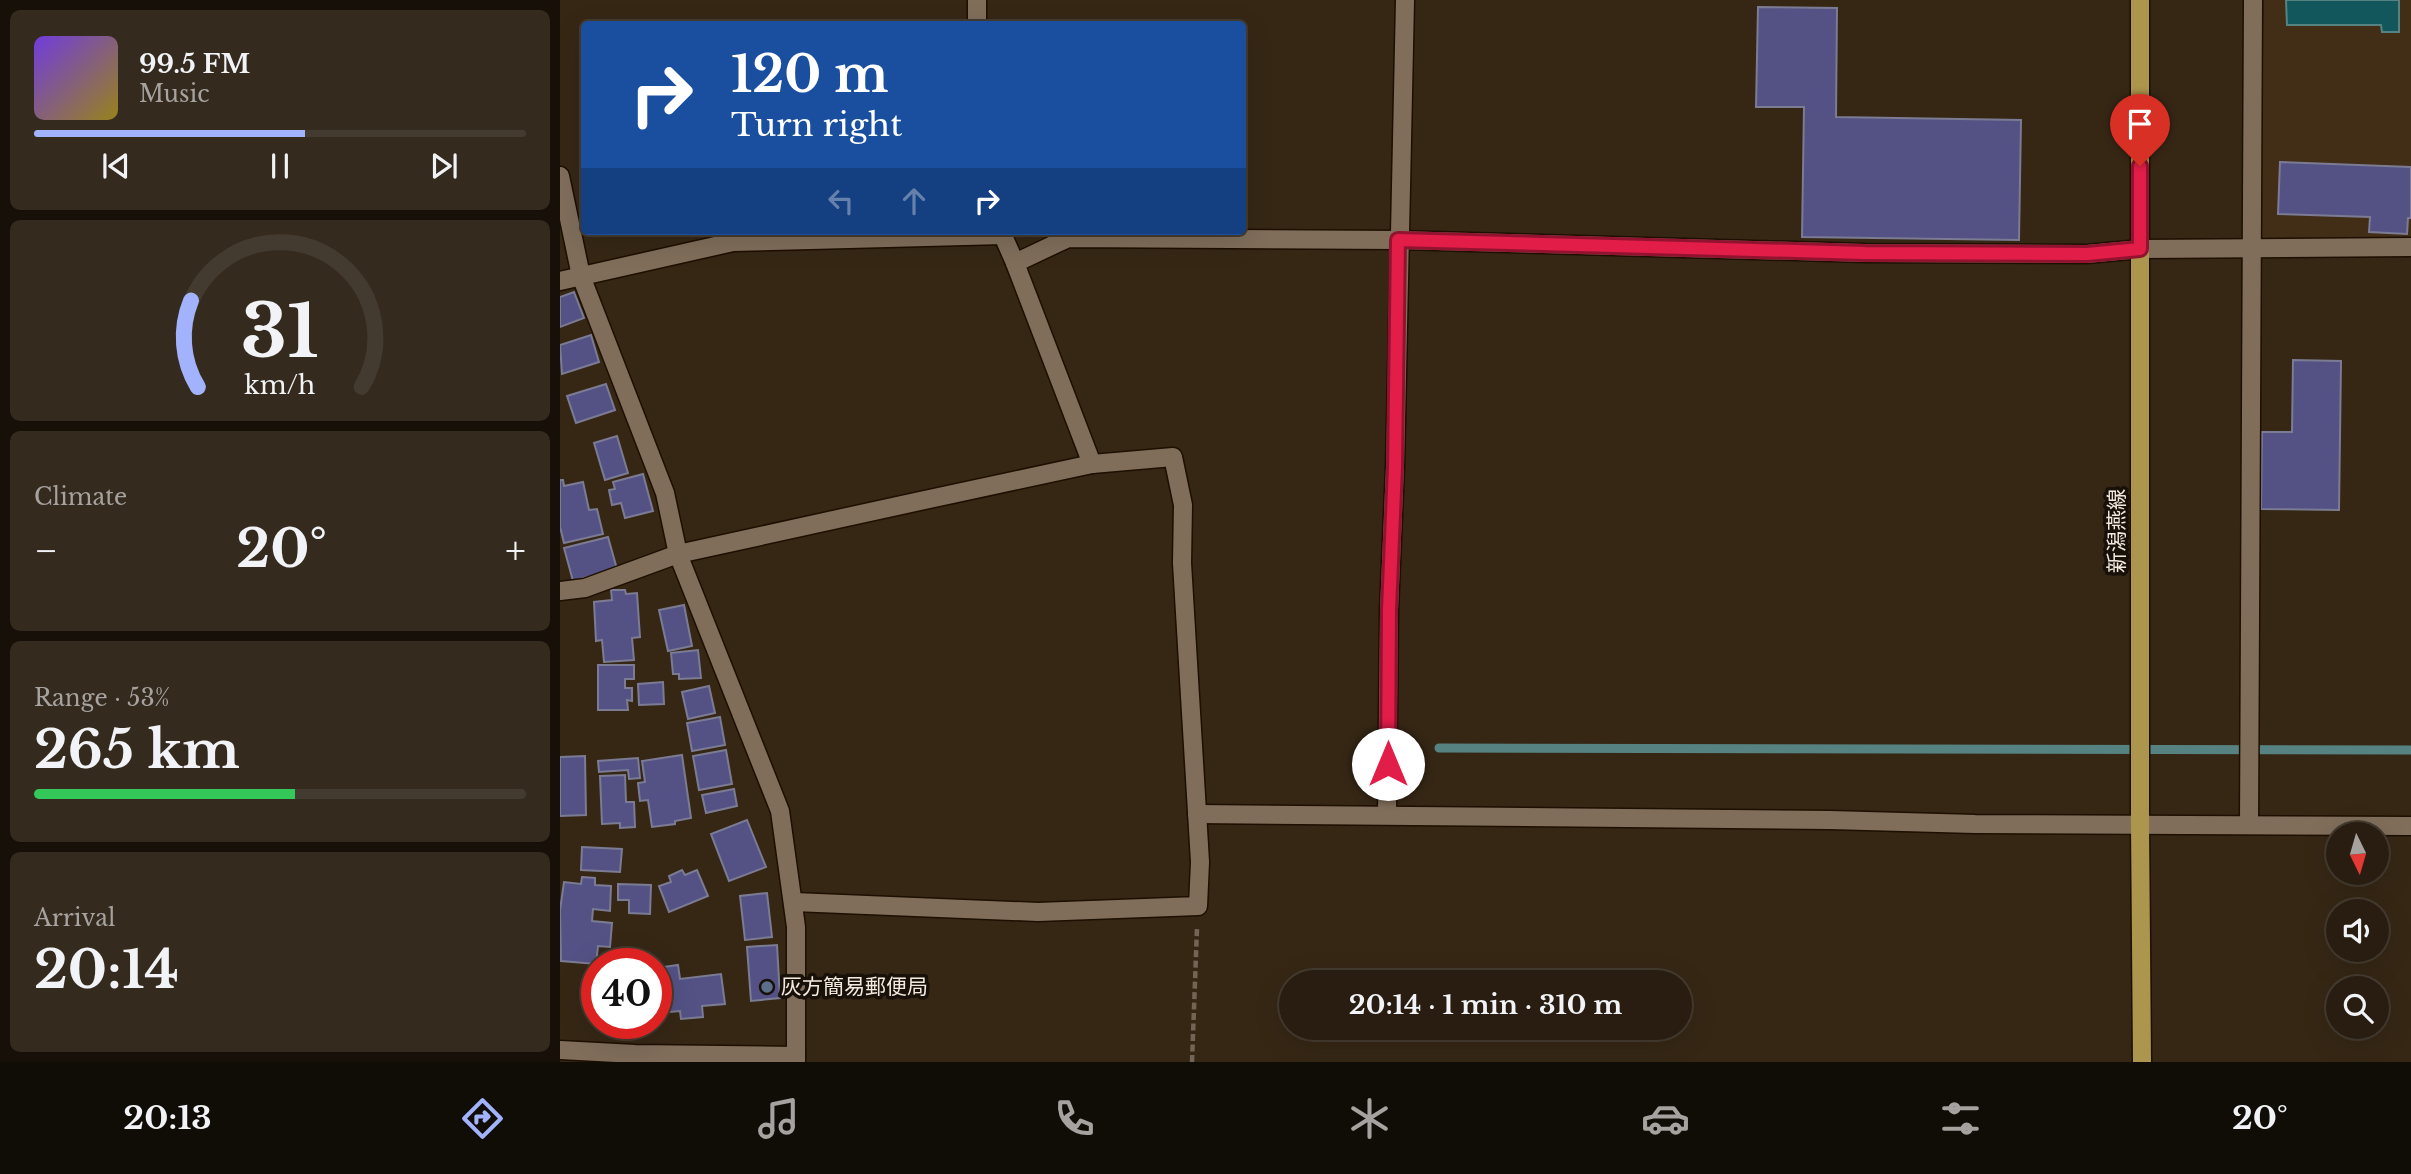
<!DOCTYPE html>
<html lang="en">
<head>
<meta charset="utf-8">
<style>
  body { margin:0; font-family:"Libre Baskerville","Noto Sans JP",serif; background:#342a1e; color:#f1f3f6; height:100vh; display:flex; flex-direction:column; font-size:26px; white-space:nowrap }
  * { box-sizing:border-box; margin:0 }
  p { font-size:23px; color:#a5a29f }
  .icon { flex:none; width:38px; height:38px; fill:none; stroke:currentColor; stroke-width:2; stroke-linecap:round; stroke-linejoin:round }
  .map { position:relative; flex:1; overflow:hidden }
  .panel { display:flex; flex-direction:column; gap:10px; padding:10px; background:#161009; width:560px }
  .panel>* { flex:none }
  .guide { position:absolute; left:21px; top:21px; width:665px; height:214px; border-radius:7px; box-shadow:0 7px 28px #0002,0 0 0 2px #443b30; background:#1a4fa0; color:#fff; overflow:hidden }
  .needle { width:46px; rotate:175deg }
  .tools { position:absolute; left:1766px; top:822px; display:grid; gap:14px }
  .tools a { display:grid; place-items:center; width:63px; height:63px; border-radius:50%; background:#281d10; box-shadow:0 7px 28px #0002,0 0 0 2px #443b30; font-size:35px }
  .speed { position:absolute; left:21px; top:948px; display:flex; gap:14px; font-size:35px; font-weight:700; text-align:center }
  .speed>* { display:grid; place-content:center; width:91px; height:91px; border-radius:50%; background:#281d10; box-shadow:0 7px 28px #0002,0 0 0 2px #443b30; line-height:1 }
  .speed .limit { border:10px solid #d22; background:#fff; color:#111 }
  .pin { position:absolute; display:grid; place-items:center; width:60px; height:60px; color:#fff; margin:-72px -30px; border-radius:50% 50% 50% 0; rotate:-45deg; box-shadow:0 0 7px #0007 }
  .pin .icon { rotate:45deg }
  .me { position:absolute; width:77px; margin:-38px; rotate:0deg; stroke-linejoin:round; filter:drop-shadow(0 0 5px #0008) }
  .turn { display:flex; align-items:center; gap:24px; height:147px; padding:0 35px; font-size:32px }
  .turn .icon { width:91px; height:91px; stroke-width:2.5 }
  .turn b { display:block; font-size:49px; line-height:60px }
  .lanes { display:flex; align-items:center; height:66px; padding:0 35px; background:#0003; justify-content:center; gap:35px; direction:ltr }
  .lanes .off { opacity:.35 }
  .big { font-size:52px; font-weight:700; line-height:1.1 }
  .panel .widget { flex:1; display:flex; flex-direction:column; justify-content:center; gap:10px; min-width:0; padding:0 24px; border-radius:10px; background:#342a1e }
  .panel .dial { align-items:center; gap:0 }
  .dial svg { height:182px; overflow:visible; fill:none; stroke:#443b30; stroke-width:7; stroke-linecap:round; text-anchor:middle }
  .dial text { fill:#f1f3f6; stroke:none }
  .song { display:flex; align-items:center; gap:21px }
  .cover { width:84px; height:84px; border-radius:10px; background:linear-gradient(135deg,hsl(260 70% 55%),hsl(50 70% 35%)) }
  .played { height:7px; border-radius:4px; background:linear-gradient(90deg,#a2b2fd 55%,#443b30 55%) }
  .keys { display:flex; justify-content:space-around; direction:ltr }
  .heat { display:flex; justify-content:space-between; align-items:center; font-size:38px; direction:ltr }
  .charge { height:10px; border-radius:5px; background:linear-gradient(90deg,#34c759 53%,#443b30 0) }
  .trip { position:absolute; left:719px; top:970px; width:413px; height:70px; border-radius:35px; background:#281d10; box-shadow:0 7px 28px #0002,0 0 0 2px #443b30; font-weight:700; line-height:70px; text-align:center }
  .tabs { display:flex; height:112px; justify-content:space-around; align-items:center; background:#100c06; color:#a5a29f }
  .tabs .icon { width:49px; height:49px }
  .tabs .selected { color:#a2b2fd }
  .tabs b { font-size:32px; color:#f1f3f6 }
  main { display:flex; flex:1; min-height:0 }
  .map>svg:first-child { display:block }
</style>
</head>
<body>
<main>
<section class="panel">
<div class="widget">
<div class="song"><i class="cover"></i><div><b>99.5 FM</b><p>Music</p></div></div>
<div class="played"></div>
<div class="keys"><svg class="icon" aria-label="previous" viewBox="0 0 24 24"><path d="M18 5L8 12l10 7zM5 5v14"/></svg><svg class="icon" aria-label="pause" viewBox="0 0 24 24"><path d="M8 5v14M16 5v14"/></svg><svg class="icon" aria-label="next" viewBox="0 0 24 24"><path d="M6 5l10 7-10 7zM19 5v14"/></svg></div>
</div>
<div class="widget dial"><svg viewBox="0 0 100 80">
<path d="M14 69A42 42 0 1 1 86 69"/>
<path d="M14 69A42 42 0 0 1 11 31" stroke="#a2b2fd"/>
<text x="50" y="56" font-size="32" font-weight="700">31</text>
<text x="50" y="72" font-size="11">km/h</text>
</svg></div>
<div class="widget"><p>Climate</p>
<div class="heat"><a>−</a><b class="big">20°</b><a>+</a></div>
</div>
<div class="widget"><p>Range · 53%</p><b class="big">265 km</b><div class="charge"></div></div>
<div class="widget"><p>Arrival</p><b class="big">20:14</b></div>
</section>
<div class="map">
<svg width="1851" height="1062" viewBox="0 0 1851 1062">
  <rect width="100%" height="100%" fill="#362715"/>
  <!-- built -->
  <path fill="#422e17" d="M1704 0H1851V241L1699 240Z"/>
  <!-- water -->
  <path fill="#12575b" stroke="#568382" stroke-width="2" d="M1726 0H1839V32H1822L1821 25H1727Z"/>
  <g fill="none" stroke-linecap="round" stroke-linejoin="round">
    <!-- stream -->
    <path stroke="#568382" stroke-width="9" d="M879 748 1851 750"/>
  </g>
  <!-- building -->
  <g fill="#545285" stroke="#7b7b93" stroke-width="2">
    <path d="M1198 7 1277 8 1276 117 1461 120 1459 240 1242 237 1244 107H1196Z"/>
    <path d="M1720 162 1851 167V218H1848L1847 234 1809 232 1810 217 1718 214Z"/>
    <path d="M14 292 24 318 0 327V297Z"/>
    <path d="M31 335 39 362 2 374 0 345Z"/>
    <path d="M1733 360 1781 361 1779 510 1701 509 1702 432H1732Z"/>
    <path d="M46 384 55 410 16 423 7 396Z"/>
    <path d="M57 436 68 473 45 480 34 443Z"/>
    <path d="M83 474 93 511 65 518 61 503 52 505 49 490 55 489 53 482Z"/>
    <path d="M0 480H3L4 486 23 482 29 510 37 509 43 534 4 543 0 527Z"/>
    <path d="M48 537 57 569 13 581 4 548Z"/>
    <path d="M51 590H65L66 594 77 593 80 637 72 638 74 660 44 662 42 640 36 641 34 602 52 600Z"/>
    <path d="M124 605 132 646 108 651 99 610Z"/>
    <path d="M138 650 141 678 119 679V674H113L111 653Z"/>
    <path d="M38 665H74V679H65V688H72V701L67 700 68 710H38Z"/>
    <path d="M103 682 104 704 79 705 78 684Z"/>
    <path d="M149 686 155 713 128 719 122 692Z"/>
    <path d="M160 717 165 745 132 751 127 723Z"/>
    <path d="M166 750 172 784 139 790 133 756Z"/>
    <path d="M122 755 131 818 115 821V824L92 827 88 800 80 801 78 783 85 782 82 761Z"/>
    <path d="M25 756 26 815 0 816V757Z"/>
    <path d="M78 758 80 778 69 779 68 770 39 772 38 761Z"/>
    <path d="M65 775 66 802H74L75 827 60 828V823L42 824 40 776Z"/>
    <path d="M174 789 177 806 146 813 142 795Z"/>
    <path d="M187 820 206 867 169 881 151 834Z"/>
    <path d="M22 847 62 849 60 872 21 870Z"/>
    <path d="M122 870 125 875 137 870 148 896 109 912 99 886 111 882 109 876Z"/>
    <path d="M22 877 35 878V885L51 886 50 911 33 909 32 921 52 923 50 947 38 946 36 964 1 961 0 910 4 882 21 884Z"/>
    <path d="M58 884 91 885 90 914 69 913V900H58Z"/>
    <path d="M207 893 212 937 185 940 180 896Z"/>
    <path d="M217 945 220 998 191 1001 187 947Z"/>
    <path d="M118 965 120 979 161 974 165 1004 142 1006 143 1017 121 1019 120 1011 99 1013 96 998V968Z"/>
  </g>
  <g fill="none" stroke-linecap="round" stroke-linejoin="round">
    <!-- minor casing -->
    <g stroke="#1d0f01" stroke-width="21">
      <g id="minor">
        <path d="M417 24V0"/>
        <path d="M0 176 21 276 105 493 118 554 220 811 236 927V1062"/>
        <path d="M441 231 455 263 532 464"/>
        <path d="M455 263 508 238 838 240 1305 253 1527 254 1580 249 1851 247"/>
        <path d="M0 281 173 242 443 235"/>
        <path d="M0 591 25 588 118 554 360 501 532 464 613 457 623 505 622 563 640 862 638 906 478 912 234 902"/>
        <path d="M637 814 1270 820 1415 824 1851 826"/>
        <path d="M827 815 829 610 835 467 845 0"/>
        <path d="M1689 825 1693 0"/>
        <path d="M0 1050 75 1054 236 1056"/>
      </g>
    </g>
    <!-- major casing -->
    <g stroke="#1d0f01" stroke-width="21">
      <path id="major" d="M1580 0V824L1582 1062"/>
    </g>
    <!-- path -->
    <path stroke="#736556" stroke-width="4.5" stroke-dasharray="7 3.5" stroke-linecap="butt" d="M632 1062 637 928"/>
    <!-- minor -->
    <use href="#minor" stroke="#806e5b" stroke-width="18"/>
    <!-- major -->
    <use href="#major" stroke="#ac954d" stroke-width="18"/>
  </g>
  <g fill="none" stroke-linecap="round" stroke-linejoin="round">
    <!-- route casing -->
    <g stroke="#92132f" stroke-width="18">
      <path id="route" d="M828 764 829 610 835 467 838 240 1305 253 1527 254 1580 249V166"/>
    </g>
    <!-- route -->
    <use href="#route" stroke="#e11d48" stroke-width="12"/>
  </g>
  <!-- markers -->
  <circle fill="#5c6f8a" stroke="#18110a" stroke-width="2.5" cx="207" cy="987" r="7"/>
  <g text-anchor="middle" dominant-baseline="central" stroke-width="7" stroke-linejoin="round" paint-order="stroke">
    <!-- street labels -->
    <g font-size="21" fill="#f3e9de" stroke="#18110a">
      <text transform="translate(1557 531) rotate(-90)">新潟燕線</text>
    </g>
    <!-- poi labels -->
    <g font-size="21" fill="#f3e9de" stroke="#18110a" text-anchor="start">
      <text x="221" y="987">灰方簡易郵便局</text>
    </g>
  </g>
</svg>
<div class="tools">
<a><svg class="needle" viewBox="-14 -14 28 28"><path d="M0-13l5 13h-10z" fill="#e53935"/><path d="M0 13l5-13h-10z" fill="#a5a29f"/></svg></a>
<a><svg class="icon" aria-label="sound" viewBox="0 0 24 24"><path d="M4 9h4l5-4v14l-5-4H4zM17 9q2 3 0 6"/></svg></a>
<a><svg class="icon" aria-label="search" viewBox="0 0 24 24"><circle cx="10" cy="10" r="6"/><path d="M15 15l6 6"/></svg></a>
</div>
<div class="speed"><div class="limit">40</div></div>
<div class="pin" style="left:1580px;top:166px;background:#d93025"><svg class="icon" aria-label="arrive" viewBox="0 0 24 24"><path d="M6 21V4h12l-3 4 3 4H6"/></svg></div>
<svg class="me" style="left:828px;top:764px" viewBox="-20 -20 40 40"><circle r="19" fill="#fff"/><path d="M0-13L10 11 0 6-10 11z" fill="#e11d48"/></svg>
<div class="trip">20:14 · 1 min · 310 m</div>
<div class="guide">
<div class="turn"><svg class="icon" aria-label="right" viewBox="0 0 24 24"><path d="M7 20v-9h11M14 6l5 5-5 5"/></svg><div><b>120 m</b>Turn right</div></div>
<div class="lanes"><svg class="icon off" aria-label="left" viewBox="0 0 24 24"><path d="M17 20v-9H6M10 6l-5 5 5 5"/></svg><svg class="icon off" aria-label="ahead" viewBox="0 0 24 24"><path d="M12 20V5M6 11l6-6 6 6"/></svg><svg class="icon" aria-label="right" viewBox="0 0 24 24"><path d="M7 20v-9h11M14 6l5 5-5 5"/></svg></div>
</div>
</div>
</main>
<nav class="tabs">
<b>20:13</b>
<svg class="icon selected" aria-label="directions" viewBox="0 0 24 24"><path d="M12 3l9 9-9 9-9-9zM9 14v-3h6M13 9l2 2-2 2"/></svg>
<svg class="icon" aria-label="music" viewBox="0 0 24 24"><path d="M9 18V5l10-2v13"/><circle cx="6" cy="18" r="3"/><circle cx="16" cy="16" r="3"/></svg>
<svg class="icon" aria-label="phone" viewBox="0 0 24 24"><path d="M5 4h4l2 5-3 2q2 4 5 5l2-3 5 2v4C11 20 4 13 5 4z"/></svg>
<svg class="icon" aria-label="climate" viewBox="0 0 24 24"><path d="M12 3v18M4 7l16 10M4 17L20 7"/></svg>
<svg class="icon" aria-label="car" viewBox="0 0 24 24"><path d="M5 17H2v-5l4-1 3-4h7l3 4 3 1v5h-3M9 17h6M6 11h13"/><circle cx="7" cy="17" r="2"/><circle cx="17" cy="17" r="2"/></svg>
<svg class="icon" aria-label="filters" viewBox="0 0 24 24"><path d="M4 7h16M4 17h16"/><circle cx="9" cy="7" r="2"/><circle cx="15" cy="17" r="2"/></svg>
<b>20°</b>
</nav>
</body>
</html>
